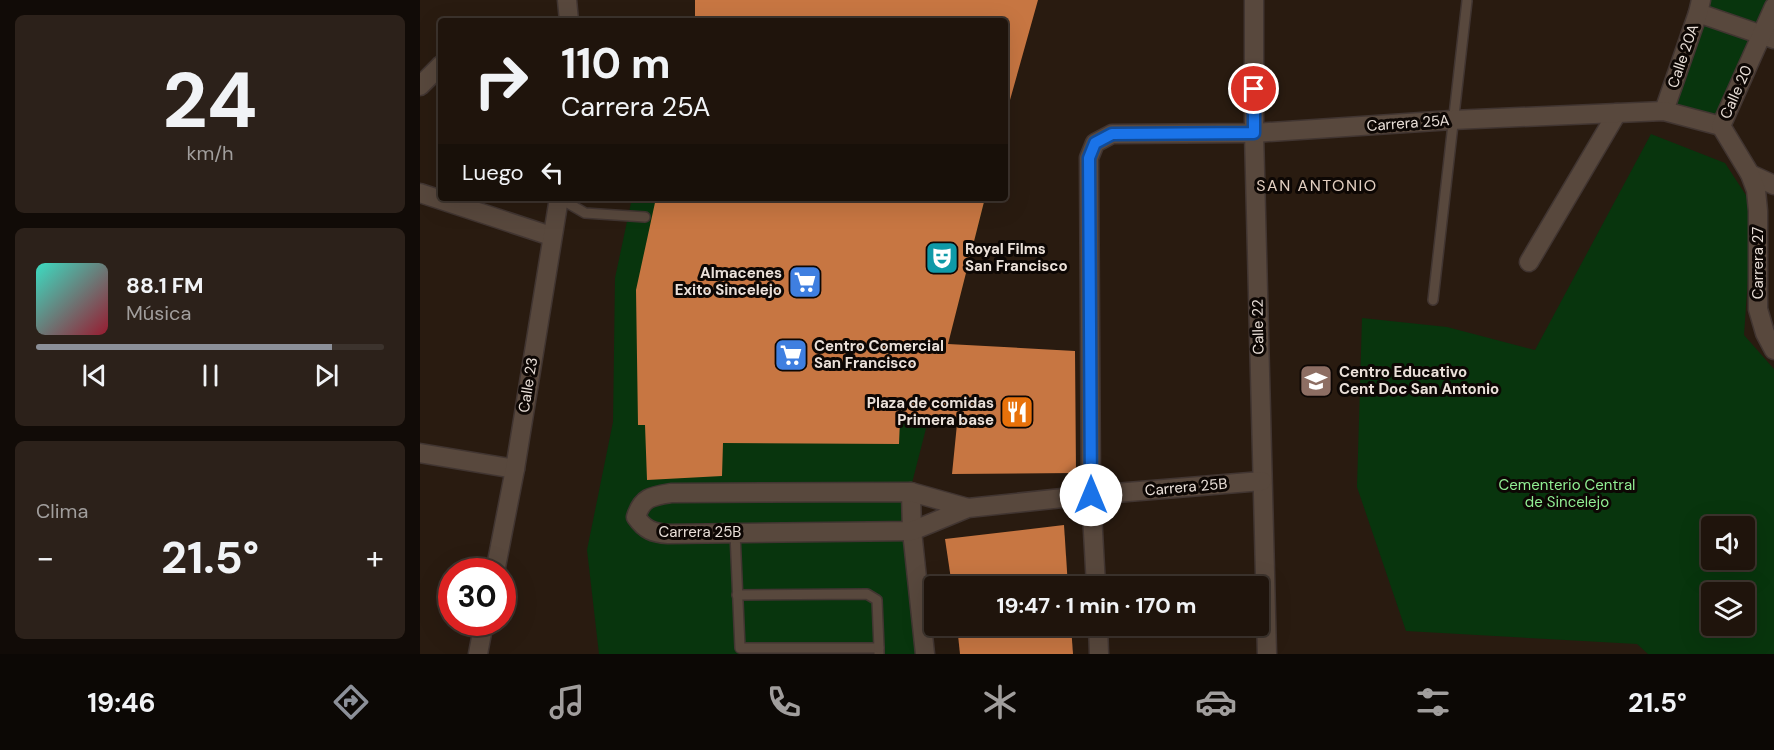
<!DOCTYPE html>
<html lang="es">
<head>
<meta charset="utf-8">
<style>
  body { margin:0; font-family:"DM Sans",sans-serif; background:#2c211a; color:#f1f3f6; height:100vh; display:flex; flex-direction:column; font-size:22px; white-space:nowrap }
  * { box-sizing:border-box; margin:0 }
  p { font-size:20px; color:#a19e9d }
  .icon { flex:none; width:33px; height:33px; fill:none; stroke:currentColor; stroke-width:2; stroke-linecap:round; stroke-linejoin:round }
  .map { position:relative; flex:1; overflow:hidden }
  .drawer { display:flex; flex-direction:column; gap:15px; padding:15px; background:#110b07; width:420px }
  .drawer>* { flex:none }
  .top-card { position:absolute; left:18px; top:18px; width:570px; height:183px; border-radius:6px; box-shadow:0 6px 24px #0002,0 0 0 2px #3c332d; background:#1f140c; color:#f1f3f6; overflow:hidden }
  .fabs { position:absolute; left:1281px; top:516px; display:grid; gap:12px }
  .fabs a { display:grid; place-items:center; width:54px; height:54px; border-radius:6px; background:#1f140c; box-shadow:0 6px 24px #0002,0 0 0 2px #3c332d; font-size:30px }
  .speed { position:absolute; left:18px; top:558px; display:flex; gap:12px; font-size:30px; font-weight:700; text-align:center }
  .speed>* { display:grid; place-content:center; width:78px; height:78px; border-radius:50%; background:#1f140c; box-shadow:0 6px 24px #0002,0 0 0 2px #3c332d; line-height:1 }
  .speed .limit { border:9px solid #d22; background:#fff; color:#111 }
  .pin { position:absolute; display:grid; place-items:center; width:51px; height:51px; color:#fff; margin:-26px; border:3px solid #fff; border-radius:50%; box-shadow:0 2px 6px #0007 }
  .me { position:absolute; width:66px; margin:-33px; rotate:0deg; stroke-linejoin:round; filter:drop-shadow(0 0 4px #0008) }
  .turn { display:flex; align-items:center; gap:21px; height:126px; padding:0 24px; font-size:27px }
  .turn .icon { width:78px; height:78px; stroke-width:2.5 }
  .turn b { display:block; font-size:42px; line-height:51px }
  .then { display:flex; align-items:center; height:57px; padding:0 24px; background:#0003; gap:12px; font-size:22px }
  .big { font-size:45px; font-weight:700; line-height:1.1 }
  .drawer .widget { flex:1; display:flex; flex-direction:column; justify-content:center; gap:9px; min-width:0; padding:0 21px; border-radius:9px; background:#2c211a }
  .drawer .dial { align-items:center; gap:0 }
  .dial b { font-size:78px; line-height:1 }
  .song { display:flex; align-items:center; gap:18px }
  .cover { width:72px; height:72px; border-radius:9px; background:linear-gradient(135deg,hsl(170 70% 55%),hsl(350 70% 35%)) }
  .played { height:6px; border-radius:3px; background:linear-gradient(90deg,#8c9099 85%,#3c332d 85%) }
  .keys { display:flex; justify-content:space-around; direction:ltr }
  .heat { display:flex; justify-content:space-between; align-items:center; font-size:33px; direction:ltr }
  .trip { position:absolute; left:504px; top:576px; width:345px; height:60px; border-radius:6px; background:#1f140c; box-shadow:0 6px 24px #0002,0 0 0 2px #3c332d; font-weight:700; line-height:60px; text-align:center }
  .tab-bar { display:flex; height:96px; justify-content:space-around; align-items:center; background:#0c0805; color:#a19e9d }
  .tab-bar .icon { width:42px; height:42px }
  .tab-bar .on { color:#8c9099 }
  .tab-bar b { font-size:27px; color:#f1f3f6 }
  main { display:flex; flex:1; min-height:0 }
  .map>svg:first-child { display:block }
</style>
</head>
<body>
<main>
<section class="drawer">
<div class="widget dial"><b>24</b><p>km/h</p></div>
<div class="widget">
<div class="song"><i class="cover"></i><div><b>88.1 FM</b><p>Música</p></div></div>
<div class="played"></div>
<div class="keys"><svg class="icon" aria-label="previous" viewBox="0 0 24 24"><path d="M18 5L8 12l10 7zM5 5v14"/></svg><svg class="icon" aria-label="pause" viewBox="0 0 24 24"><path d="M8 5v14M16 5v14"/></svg><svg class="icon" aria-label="next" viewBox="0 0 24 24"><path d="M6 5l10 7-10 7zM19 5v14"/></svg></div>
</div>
<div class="widget"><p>Clima</p>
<div class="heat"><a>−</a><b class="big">21.5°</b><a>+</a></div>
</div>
</section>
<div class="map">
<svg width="1354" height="654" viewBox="0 0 1354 654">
  <rect width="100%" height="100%" fill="#291b10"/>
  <!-- green -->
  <g fill="#08350d" fill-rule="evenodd">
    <path d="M1281 0H1354L1301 126 1244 111Z"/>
    <path d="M1231 134 1305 163 1333 206 1324 335 1354 369V654H1228L1217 644 986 631 937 487 942 318 1027 327 1115 350ZM1292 526H1324V560H1292ZM1292 592H1324V626H1292Z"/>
    <path d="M212 198H565L491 487 505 654H179L167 550 193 422 195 278Z"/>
  </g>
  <!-- building -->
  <g fill="#c77642">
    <path d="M275 0H618L590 100H585V21H275Z"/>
    <path d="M236 198H565L528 344 655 351 656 473 532 474 537 424 480 420 479 444 303 443 302 476 227 480 225 425H218L216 290Z"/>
    <path d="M644 525 648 586H532L525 539Z"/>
    <path d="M537 626H651L653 654H540Z"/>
  </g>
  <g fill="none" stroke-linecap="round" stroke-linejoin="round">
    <!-- lane casing -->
    <g stroke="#413531" stroke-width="12">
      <g id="lane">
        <path d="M139 198 165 213 225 217"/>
        <path d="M1013 300 1047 1"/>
        <path d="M315 533 320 648H459V654"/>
        <path d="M317 595 447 594 457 600 459 648"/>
      </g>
    </g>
    <!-- street casing -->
    <g stroke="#413531" stroke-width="21">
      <g id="street">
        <path d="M147 0 149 21"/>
        <path d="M834 0V133L847 654"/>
        <path d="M1278 13 1354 39"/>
        <path d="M0 86 21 65"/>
        <path d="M1244 111 1278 13 1281 0"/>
        <path d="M1330 174 1354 185"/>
        <path d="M0 193 131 236"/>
        <path d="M1109 262 1197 113"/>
        <path d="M0 453 95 469"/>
        <path d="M491 492 492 531 505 654"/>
        <path d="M548 508 491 492 251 493C232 496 222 497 216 517 225 530 233 533 248 534L492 531 548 508 671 495 842 481"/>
        <path d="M75 572 95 469 139 198"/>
        <path d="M676 586 671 495 669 158 675 143 692 134 834 133 1032 120 1244 111 1301 126"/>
        <path d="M678 626 679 654"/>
        <path d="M58 654 64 622"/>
      </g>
    </g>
    <!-- secondary casing -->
    <g stroke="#413531" stroke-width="21">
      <path id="secondary" d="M1354 7 1301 126 1330 174 1336 190 1338 211V309L1345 333 1354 350"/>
    </g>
    <!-- lane -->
    <use href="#lane" stroke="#58483d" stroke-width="9"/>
    <!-- street -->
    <use href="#street" stroke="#58483d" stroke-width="18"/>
    <!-- secondary -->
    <use href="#secondary" stroke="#58483d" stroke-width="18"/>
  </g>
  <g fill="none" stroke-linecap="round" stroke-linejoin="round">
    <!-- route casing -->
    <g stroke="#114b97" stroke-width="15">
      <path id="route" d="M671 495 669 158 675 143 692 134 834 133V89"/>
    </g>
    <!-- route -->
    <use href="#route" stroke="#1a73e8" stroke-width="10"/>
  </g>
  <!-- icons -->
  <defs>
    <g id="theatre-square" transform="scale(1.725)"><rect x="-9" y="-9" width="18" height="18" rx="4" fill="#0f9aa8" stroke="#0d0704"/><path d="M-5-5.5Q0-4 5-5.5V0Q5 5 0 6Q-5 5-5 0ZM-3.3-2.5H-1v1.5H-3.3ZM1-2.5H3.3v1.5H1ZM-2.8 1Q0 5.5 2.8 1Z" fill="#fff"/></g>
    <g id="supermarket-square" transform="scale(1.725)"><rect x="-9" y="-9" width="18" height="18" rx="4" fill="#3f7fe0" stroke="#0d0704"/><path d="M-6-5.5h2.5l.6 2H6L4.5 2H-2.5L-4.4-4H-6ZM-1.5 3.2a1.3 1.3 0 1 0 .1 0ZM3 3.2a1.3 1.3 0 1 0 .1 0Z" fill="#fff"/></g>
    <g id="school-square" transform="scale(1.725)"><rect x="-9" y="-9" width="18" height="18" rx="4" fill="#8d6e63" stroke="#0d0704"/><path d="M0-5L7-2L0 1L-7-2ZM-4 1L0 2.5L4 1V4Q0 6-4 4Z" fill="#fff"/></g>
    <g id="restaurant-square" transform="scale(1.725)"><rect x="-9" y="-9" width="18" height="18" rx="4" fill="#e8710a" stroke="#0d0704"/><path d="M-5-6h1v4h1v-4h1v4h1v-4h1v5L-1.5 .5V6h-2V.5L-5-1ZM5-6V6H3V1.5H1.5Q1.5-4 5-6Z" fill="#fff"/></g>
  </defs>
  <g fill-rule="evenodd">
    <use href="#theatre-square" x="522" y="258"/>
    <use href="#supermarket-square" x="385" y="282"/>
    <use href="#supermarket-square" x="371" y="355"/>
    <use href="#school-square" x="896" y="381"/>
    <use href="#restaurant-square" x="597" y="412"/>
  </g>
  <g text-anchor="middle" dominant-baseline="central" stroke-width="6" stroke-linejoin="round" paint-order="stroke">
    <!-- street labels -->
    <g font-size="15" fill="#eae0d9" stroke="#0d0704">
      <text transform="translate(1263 56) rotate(-71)">Calle 20A</text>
      <text transform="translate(1316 92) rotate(-66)">Calle 20</text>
      <text transform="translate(988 123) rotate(-4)">Carrera 25A</text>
      <text transform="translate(1338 263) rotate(-90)">Carrera 27</text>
      <text transform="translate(838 327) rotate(-91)">Calle 22</text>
      <text transform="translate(108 385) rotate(-81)">Calle 23</text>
      <text transform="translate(766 487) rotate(-5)">Carrera 25B</text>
      <text x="280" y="532">Carrera 25B</text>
    </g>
    <!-- poi labels -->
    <g font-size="15" font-weight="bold" fill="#eae0d9" stroke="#0d0704" text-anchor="start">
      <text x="545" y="249">Royal Films<tspan x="545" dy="17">San Francisco</tspan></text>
      <text x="362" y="273" text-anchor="end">Almacenes<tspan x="362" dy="17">Exito Sincelejo</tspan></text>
      <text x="394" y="346">Centro Comercial<tspan x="394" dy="17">San Francisco</tspan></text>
      <text x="919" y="372">Centro Educativo<tspan x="919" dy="17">Cent Doc San Antonio</tspan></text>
      <text x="574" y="403" text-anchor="end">Plaza de comidas<tspan x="574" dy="17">Primera base</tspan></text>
    </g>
    <!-- park labels -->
    <g font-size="15" fill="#91ee93" stroke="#0d0704">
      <text x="1147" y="485">Cementerio Central<tspan x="1147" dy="17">de Sincelejo</tspan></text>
    </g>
    <!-- neighbourhood labels -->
    <g font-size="16" letter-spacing="1.5" fill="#e3cfc1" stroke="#0d0704">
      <text x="897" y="185">SAN ANTONIO</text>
    </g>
  </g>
</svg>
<div class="fabs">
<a><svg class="icon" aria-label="sound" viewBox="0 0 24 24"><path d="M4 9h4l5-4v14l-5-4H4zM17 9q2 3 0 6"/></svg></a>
<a><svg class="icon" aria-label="layers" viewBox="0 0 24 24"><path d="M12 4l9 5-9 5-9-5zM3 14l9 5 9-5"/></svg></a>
</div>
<div class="speed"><div class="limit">30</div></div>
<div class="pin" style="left:834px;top:89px;background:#d93025"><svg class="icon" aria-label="arrive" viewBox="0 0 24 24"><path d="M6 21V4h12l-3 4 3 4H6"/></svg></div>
<svg class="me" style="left:671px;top:495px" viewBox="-20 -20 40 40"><circle r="19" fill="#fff"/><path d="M0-13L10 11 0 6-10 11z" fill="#1a73e8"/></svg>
<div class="trip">19:47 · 1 min · 170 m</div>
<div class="top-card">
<div class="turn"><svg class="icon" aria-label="right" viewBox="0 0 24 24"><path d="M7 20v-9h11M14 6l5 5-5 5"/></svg><div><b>110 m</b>Carrera 25A</div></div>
<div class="then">Luego<svg class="icon" aria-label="left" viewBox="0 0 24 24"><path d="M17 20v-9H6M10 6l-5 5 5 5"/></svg></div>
</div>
</div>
</main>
<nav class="tab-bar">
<b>19:46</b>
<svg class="icon on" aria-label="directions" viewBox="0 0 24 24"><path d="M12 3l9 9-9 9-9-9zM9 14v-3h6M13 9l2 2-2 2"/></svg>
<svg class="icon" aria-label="music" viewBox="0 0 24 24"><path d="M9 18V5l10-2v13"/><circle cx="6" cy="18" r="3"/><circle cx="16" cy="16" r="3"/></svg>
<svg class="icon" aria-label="phone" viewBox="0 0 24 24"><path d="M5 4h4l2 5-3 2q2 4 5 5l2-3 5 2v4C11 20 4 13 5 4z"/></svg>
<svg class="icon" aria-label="climate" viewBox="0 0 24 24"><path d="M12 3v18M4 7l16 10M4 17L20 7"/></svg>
<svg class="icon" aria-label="car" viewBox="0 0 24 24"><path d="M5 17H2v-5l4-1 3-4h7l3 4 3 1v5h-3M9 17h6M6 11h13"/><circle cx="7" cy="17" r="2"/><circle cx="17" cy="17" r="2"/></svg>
<svg class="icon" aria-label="filters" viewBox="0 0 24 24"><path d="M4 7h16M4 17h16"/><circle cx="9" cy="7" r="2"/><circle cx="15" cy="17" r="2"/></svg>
<b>21.5°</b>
</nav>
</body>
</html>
